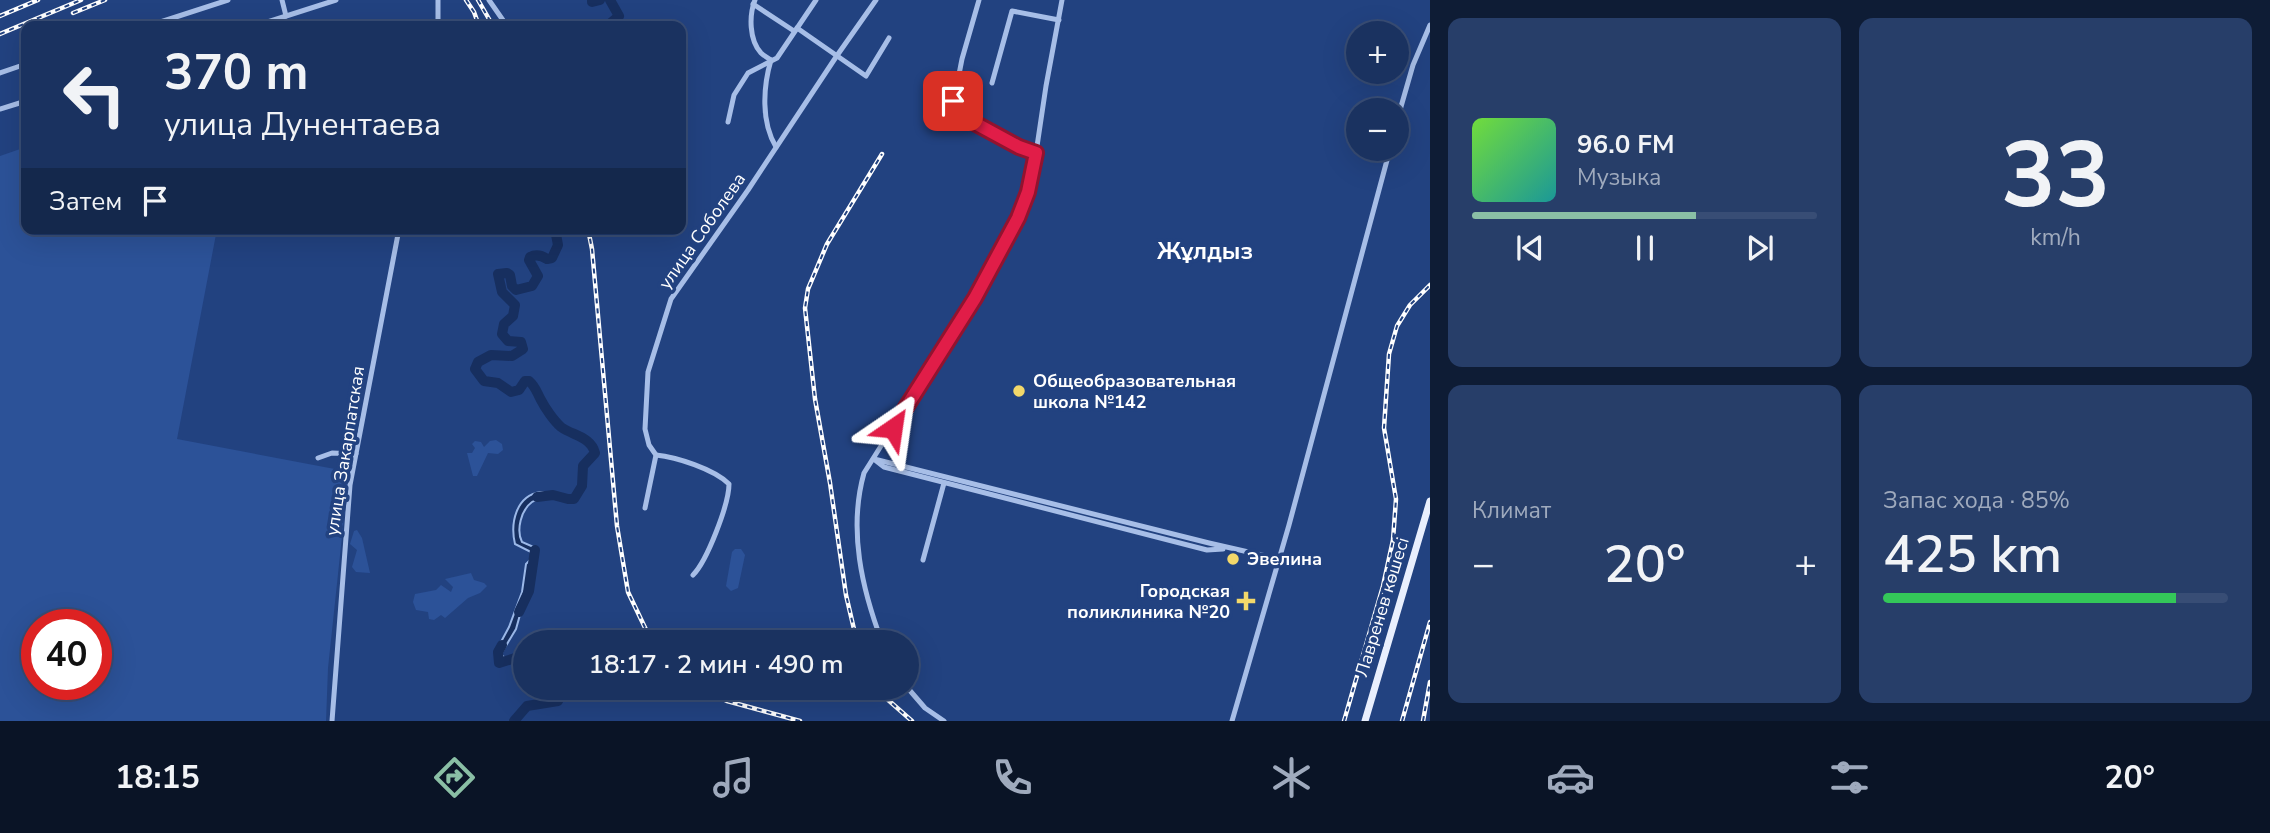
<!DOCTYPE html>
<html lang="ru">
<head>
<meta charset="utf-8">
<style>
  body { margin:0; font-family:"Nunito Sans",sans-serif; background:#273e69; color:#f1f3f6; height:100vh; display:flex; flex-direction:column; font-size:26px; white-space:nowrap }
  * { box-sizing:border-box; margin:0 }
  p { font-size:23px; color:#9faabd }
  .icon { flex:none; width:38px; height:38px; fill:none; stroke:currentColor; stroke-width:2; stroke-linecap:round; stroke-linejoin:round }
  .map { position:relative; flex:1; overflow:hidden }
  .details { display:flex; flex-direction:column; gap:18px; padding:18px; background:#0e1c35; width:840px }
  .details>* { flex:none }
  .guide { position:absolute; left:21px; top:21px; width:665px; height:214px; border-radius:14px; box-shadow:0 7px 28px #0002,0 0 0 2px #384d75; background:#1a3260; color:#f1f3f6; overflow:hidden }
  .buttons { position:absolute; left:1346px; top:21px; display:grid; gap:14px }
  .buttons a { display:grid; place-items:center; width:63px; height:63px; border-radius:50%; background:#1a3260; box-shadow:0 7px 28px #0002,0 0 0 2px #384d75; font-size:35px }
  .speed { position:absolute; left:21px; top:609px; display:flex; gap:14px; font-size:35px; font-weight:700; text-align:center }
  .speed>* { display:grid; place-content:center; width:91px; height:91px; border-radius:50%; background:#1a3260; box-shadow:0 7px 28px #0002,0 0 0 2px #384d75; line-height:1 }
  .speed .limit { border:10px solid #d22; background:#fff; color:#111 }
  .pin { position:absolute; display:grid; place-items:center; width:60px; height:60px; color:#fff; margin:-30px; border-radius:14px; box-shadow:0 4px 10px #0006 }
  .me { position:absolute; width:77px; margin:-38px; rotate:32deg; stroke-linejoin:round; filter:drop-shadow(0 0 5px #0008) }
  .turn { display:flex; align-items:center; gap:24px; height:147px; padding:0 28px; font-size:32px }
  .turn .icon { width:91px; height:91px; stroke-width:2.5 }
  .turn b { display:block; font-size:49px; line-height:60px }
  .then { display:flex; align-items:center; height:66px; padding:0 28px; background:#0003; gap:14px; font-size:26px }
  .big { font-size:52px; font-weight:600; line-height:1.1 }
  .details .widget { flex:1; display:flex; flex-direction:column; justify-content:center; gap:10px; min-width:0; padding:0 24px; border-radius:14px; background:#273e69 }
  .details .dial { align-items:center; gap:0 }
  .dial b { font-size:91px; line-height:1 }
  .song { display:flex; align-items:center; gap:21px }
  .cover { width:84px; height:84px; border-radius:10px; background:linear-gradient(135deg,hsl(100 70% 55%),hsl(180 70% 35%)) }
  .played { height:7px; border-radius:4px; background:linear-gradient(90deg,#8abfa5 65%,#384d75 65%) }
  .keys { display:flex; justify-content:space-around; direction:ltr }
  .heat { display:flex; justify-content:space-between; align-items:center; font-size:38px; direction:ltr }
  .charge { height:10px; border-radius:5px; background:linear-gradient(90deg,#34c759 85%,#384d75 0) }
  .details .tiles { flex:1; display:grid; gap:18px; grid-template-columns:repeat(2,1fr) }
  .trip { position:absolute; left:513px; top:630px; width:406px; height:70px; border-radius:35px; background:#1a3260; box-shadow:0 7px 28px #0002,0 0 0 2px #384d75; font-weight:600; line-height:70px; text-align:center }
  .tab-bar { display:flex; height:112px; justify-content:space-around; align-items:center; background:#0a1426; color:#9faabd }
  .tab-bar .icon { width:49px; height:49px }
  .tab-bar .selected { color:#8abfa5 }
  .tab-bar b { font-size:32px; color:#f1f3f6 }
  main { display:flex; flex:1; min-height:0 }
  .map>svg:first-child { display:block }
</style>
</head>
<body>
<main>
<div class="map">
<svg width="1430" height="721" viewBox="0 0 1430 721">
  <rect width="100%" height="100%" fill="#224280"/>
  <!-- green -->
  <g fill="#2c5298" fill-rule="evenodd">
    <path d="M26 147V229H217L177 439 340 470 348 480 328 668 326 721H0V156ZM37 625H96V684H37Z"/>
    <path d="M496 440 502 444 503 450 498 454 488 453 477 476H473L467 453H472L475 448 472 444 475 441 481 442 484 447 490 441Z"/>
    <path d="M357 530 362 538 370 573 356 572 352 567 357 550 350 544 354 531Z"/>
    <path d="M735 549H741L745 555 738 588 731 591 726 586 732 552Z"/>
    <path d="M471 573 474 580 484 583 487 586 480 593 468 598 445 618 441 615 434 620 429 619 428 612 416 610 413 602 415 594 436 590 441 585 451 592 453 587 445 579Z"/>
  </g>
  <!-- water -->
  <path fill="#172f5f" stroke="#9bb8e8" stroke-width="2" d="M540 492H550V497C544 498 537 499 532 502 521 510 516 530 522 542L536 548 538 553 536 559 529 573 528 586 516 629 501 654 503 656 495 659V653L509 627 522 592 526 564 533 557 531 552 515 544C510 523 516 496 540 492Z"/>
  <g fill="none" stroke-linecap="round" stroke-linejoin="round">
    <!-- river -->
    <g stroke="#172f5f" stroke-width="10">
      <path d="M592 0V2L600 0"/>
      <path d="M607 26 619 16 610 0"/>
      <path d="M537 497 553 495 568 499H574L582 486 583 466 595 453C591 437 574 436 561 427 554 421 545 408 541 400 537 393 536 387 529 381H525L519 390 511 392 498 383 484 381 475 369 478 362 491 355 512 356 523 349 521 342 508 341 502 334 504 324 513 316 515 305 502 292 498 274 507 273 510 275 512 286 516 290 532 286 538 276 529 260 530 257C536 254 541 255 547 259L552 258 558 245 555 229"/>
      <path d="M519 612 529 591 535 550"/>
      <path d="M502 645 498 652 499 663 525 655"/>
      <path d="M514 721 527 706 558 701 564 688"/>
    </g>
    <!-- minor -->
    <g stroke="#a7bee7" stroke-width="5">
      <path d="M282 0 286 16"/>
      <path d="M489 0 507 26"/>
      <path d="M755 0C749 15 749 40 761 53 764 56 767 57 771 60"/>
      <path d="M979 0 962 59 953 105C962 122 1017 146 1036 153"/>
      <path d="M753 4 794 31"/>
      <path d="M148 26 228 0"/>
      <path d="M255 26 336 0"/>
      <path d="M438 26V0"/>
      <path d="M797 28 866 76 889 38"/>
      <path d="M771 60C763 87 761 122 776 147"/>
      <path d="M0 73 26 64"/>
      <path d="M992 83 1012 11 1059 20"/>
      <path d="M0 109 26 101"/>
      <path d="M728 122 734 95 748 73 777 58 816 0"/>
      <path d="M1396 124 1413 65 1430 25"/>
      <path d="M656 455C676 457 714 469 729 484 729 504 707 561 693 575"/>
      <path d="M318 458 332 453 356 454"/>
      <path d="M874 459 1209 543 1279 559"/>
      <path d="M875 460 884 467 1207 550 1223 549"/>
      <path d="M645 508 656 455 649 445 645 429 648 372 671 299 748 190 836 57 876 0"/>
      <path d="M923 560 944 483"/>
      <path d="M882 642C862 589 848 530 864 473L969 306 1018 218 1028 192 1036 153 1046 86 1062 0"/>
      <path d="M906 686 925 708 944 721"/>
      <path d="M332 721 350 485 399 229"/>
      <path d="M1232 721 1289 525 1390 149"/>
    </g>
    <!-- major -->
    <path stroke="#e9effd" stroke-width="7" d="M1365 721 1430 501"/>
    <!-- rail casing -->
    <g stroke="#fff" stroke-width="4.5">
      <g id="rail">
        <path d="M466 0 474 12 479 26"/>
        <path d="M478 0 493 26"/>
        <path d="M73 13 105 0"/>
        <path d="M0 16 38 0"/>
        <path d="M0 34 81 0"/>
        <path d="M588 229 592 249 617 526 628 592 649 636 654 642"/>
        <path d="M434 230V229"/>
        <path d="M857 642 846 595 830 483 815 399 805 308 808 289 827 244 882 154"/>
        <path d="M701 688 727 701 800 721"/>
        <path d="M880 688 887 699 912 721"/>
        <path d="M1344 721 1383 586 1393 540 1396 499 1384 428 1389 354 1397 326 1410 305 1430 285"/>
        <path d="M1402 721 1430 622"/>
        <path d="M1423 721 1430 682"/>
      </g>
    </g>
    <!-- rail -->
    <use href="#rail" stroke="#224280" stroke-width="2" stroke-dasharray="5" stroke-linecap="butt"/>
  </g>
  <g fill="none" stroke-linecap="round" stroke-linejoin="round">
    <!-- route casing -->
    <g stroke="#92132f" stroke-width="18">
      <path id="route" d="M893 428 975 298 1018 218 1028 192 1036 153 1019 147 960 115 953 105V101"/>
    </g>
    <!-- route -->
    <use href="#route" stroke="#e11d48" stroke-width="12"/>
  </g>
  <!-- markers -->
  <g fill="#f3d86a" stroke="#224280" stroke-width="2.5">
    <circle cx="1019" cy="391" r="7"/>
    <circle cx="1233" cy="559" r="7"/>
    <path d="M1242.5 590.5h7v7h7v7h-7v7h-7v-7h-7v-7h7z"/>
  </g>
  <g text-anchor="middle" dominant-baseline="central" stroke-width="7" stroke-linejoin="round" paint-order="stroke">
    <!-- street labels -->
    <g font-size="18" fill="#fff" stroke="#224280">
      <text transform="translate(702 231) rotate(-55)">улица Соболева</text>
      <text transform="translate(345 451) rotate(-81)">улица Закарпатская</text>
      <text transform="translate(1382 607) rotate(-73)">Лавренев көшесі</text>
    </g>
    <!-- poi labels -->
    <g font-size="18" font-weight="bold" fill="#fff" stroke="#224280" text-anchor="start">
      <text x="1033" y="381">Общеобразовательная<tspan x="1033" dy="21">школа №142</tspan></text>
      <text x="1247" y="559">Эвелина</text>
      <text x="1230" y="591" text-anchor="end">Городская<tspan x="1230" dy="21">поликлиника №20</tspan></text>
    </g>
    <!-- district labels -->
    <g font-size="24" font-weight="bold" fill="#fff" stroke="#224280">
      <text x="1205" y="251">Жұлдыз</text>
    </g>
  </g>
</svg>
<div class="buttons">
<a>+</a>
<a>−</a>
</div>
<div class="speed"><div class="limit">40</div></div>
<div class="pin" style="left:953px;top:101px;background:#d93025"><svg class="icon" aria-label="arrive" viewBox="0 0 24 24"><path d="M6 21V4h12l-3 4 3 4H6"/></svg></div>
<svg class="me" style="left:893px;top:428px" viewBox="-20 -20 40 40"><path d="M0-17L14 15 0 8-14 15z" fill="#e11d48" stroke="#fff" stroke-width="4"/></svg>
<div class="trip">18:17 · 2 мин · 490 m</div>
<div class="guide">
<div class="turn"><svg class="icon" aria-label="left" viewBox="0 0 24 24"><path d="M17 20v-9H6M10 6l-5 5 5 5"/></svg><div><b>370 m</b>улица Дунентаева</div></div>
<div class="then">Затем<svg class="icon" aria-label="arrive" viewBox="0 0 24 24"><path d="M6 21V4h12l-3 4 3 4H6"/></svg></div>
</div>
</div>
<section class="details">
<div class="tiles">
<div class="widget">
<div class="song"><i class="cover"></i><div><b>96.0 FM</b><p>Музыка</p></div></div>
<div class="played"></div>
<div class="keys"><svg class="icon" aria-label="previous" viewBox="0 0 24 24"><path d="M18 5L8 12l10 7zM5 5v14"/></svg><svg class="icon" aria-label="pause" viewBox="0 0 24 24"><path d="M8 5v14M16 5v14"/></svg><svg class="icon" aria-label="next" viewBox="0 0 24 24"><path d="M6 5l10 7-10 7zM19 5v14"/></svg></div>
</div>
<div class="widget dial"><b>33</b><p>km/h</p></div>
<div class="widget"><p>Климат</p>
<div class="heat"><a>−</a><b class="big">20°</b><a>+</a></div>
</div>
<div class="widget"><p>Запас хода · 85%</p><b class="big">425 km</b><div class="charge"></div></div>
</div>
</section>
</main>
<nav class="tab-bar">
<b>18:15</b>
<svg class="icon selected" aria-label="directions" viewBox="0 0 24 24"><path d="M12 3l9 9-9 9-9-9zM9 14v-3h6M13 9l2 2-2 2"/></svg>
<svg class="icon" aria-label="music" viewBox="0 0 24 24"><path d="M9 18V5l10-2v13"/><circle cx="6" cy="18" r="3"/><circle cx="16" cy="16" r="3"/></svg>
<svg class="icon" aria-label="phone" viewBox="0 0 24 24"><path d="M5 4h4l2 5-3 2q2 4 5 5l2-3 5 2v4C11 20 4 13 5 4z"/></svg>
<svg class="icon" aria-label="climate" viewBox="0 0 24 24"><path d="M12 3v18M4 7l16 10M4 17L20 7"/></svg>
<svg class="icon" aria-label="car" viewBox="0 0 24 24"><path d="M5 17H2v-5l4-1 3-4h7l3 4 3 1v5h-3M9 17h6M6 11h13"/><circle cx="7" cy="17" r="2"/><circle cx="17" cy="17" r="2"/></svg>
<svg class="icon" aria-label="filters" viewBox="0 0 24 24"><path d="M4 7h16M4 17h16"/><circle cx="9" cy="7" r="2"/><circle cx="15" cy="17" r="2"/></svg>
<b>20°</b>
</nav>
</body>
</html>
